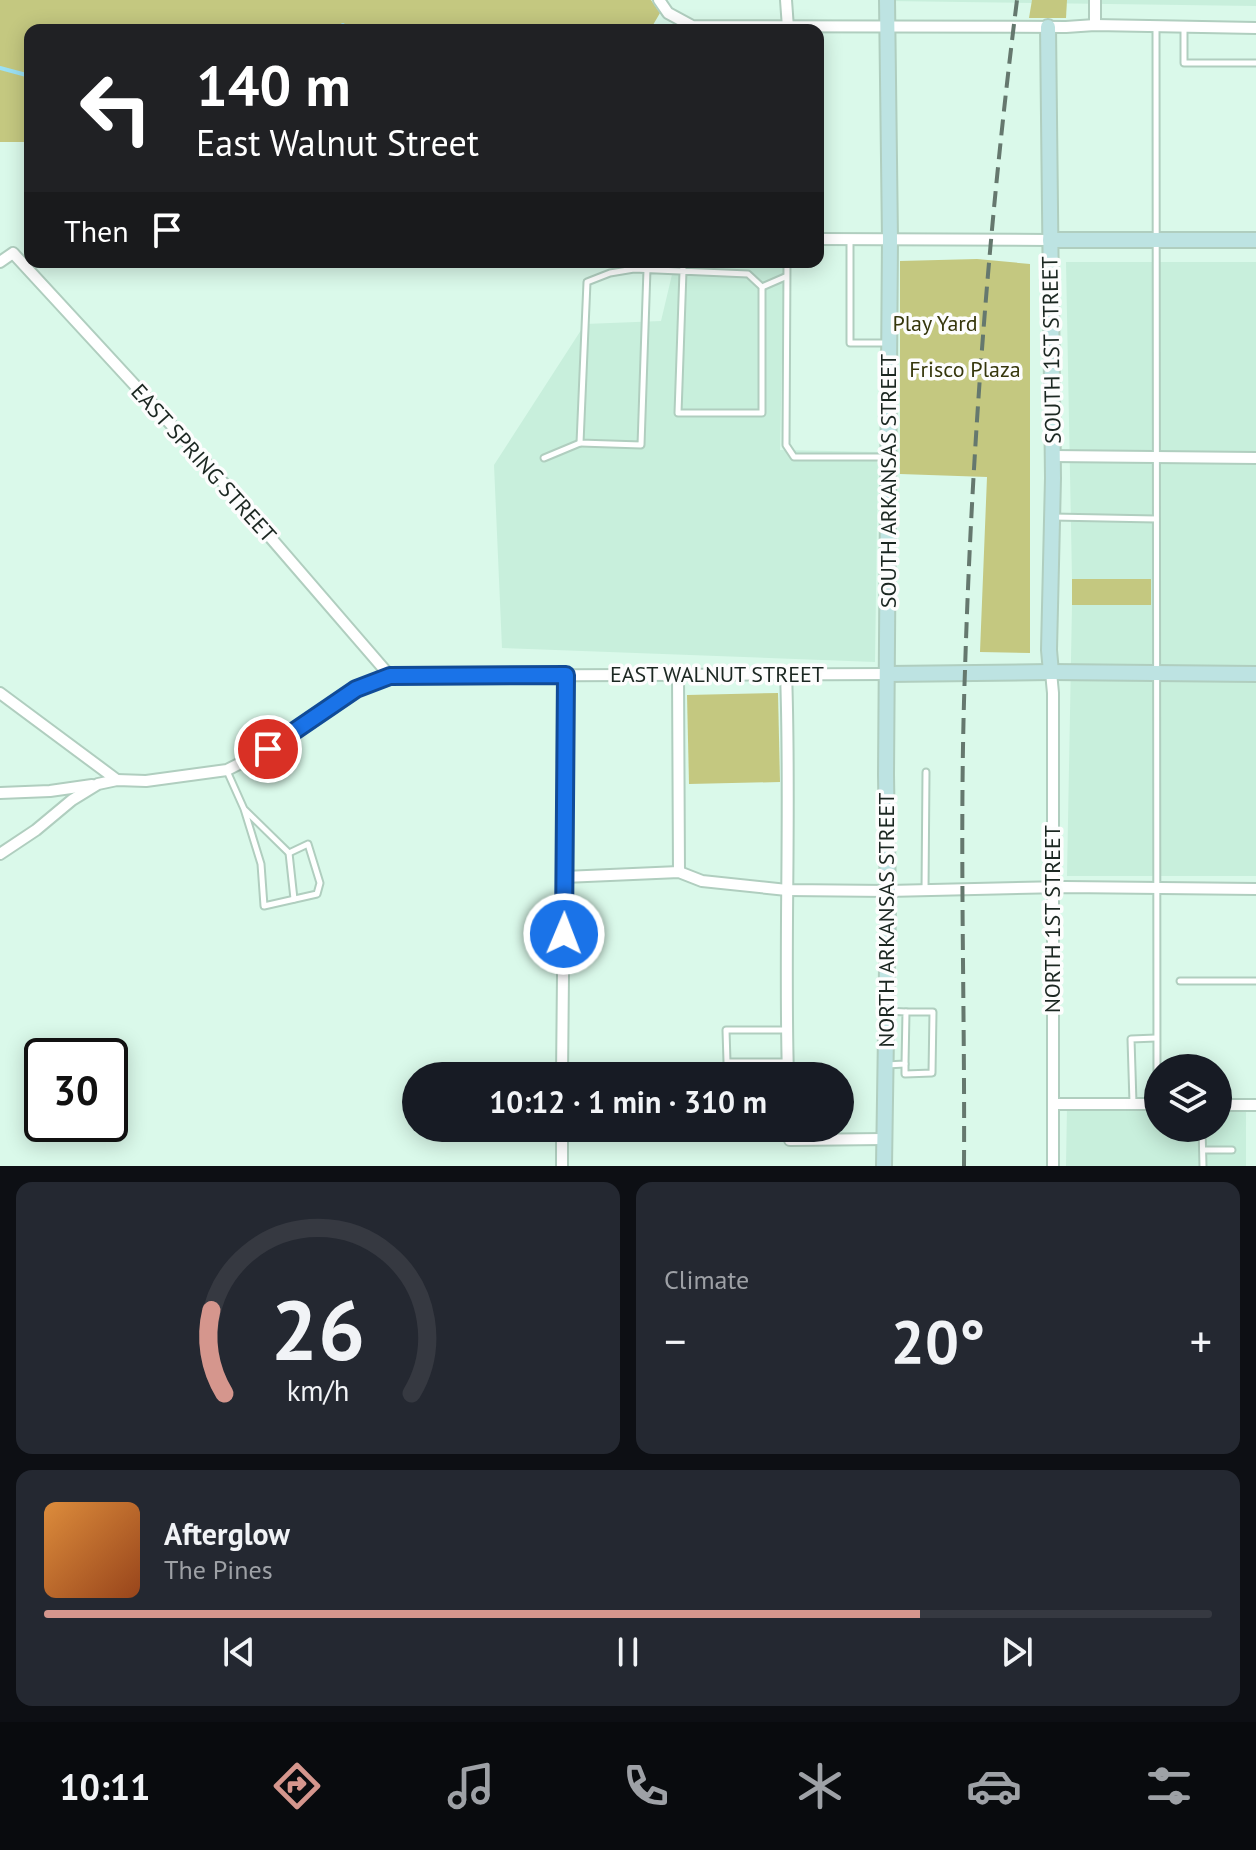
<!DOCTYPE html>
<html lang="en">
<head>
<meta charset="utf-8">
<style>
  body { margin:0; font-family:"PT Sans",sans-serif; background:#242831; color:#f1f3f6; height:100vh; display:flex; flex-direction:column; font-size:30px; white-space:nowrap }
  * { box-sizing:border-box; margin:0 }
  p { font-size:26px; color:#9ea1a6 }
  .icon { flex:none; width:44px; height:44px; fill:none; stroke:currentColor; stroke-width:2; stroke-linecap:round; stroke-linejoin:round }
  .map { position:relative; height:1166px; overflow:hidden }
  .drawer { display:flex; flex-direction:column; gap:16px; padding:16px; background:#0d0f14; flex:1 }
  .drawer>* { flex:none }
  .hud { position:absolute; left:24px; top:24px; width:800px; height:244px; border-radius:16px; box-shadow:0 4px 20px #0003; background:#202124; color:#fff; overflow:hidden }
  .tools { position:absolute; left:1144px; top:1054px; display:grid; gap:16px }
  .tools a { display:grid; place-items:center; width:88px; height:88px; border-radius:50%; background:#171b24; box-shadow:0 4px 20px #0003; font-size:40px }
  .speed { position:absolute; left:24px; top:1038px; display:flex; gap:16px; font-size:40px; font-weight:700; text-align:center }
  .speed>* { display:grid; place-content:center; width:104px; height:104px; border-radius:50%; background:#171b24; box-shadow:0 4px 20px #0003; line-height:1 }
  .speed .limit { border:4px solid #111; border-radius:12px; background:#fff; color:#111 }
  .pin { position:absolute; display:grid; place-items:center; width:68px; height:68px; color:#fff; margin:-34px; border:4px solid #fff; border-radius:50%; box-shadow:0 2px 8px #0007 }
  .me { position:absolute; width:88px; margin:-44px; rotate:1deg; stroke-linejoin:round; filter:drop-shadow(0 0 6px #0008) }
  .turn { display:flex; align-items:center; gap:28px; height:168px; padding:0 40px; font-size:36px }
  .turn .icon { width:104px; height:104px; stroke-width:2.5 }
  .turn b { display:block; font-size:56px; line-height:68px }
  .then { display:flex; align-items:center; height:76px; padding:0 40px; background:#0003; gap:16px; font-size:30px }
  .big { font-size:60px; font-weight:800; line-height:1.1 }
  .drawer .card { flex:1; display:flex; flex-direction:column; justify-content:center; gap:12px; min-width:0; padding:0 28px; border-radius:16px; background:#242831 }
  .drawer .dial { align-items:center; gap:0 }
  .dial svg { height:208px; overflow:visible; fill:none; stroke:#363941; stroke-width:7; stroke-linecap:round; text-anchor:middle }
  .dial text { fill:#f1f3f6; stroke:none }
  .song { display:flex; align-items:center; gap:24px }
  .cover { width:96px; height:96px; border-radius:12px; background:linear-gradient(135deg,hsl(30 70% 55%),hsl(20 70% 35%)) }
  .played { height:8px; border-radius:4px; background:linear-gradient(90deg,#d5968d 75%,#363941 75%) }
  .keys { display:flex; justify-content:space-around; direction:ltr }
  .heat { display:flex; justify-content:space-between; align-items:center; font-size:44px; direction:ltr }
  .drawer .tiles { flex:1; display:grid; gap:16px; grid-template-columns:1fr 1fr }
  .card:last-child { grid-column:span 2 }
  .trip { position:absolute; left:402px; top:1062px; width:452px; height:80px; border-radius:40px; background:#171b24; box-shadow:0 4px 20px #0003; font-weight:800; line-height:80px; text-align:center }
  .dock { display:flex; height:128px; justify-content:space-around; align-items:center; background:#090b0e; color:#9ea1a6 }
  .dock .icon { width:56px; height:56px }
  .dock .current { color:#d5968d }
  .dock b { font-size:36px; color:#f1f3f6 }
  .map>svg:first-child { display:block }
</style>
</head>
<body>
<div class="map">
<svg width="1256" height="1166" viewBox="0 0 1256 1166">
  <rect width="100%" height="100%" fill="#daf9ea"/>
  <!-- built -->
  <g fill="#c8efdc">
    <path d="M887 0H1256V6L887 1Z"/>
    <path d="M675 262H784L780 450 878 452 875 662 502 648 494 465 585 324 661 321Z"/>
    <path d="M1066 262H1256V876H1067L1072 605H1151V579H1072Z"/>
    <path d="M1067 1106 1158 1109V1128H1218V1110L1246 1111V1166H1066Z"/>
  </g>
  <!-- green -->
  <g fill="#c4c880">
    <path d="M0 0H651L660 13 650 30H30V142H0Z"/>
    <path d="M1032 0H1067L1066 18H1029Z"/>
    <path d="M977 259 1030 264V653L980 652 987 477 900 474V261Z"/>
    <rect x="1072" y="579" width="79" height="26"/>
    <path d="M778 693 780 782 689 784 687 695Z"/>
  </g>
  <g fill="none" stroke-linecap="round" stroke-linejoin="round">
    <!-- stream -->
    <g stroke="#9be1f5" stroke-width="4">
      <path d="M336 30 343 25"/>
      <path d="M0 68 30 76"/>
    </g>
    <!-- lane casing -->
    <g stroke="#b0cebf" stroke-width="9">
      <g id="lane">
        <path d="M1156 27 1157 1104"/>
        <path d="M1184 28V63H1256"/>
        <path d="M850 240V343H889"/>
        <path d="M787 262 786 445 794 457H887"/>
        <path d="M647 269 641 445 580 443 587 282 610 273 634 269 748 274 762 287V413H678L683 271V262"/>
        <path d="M762 287 785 277"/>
        <path d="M544 458 580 443"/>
        <path d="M1053 517 1156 519"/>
        <path d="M227 771 244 809 261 864 264 906 317 894 320 883 308 844 289 853 244 809"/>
        <path d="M289 853 294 899"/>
        <path d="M925 891 926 772"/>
        <path d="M1180 981H1256"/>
        <path d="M786 1030H726L727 1062H788"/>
        <path d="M905 1064V1074L932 1073 933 1012H906"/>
        <path d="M886 1065 905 1064 906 1012 887 1011"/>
        <path d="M1133 1103 1131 1039 1156 1038"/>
        <path d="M1202 1128 1203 1166"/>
        <path d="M1203 1150H1232"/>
      </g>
    </g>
    <!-- street casing -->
    <g stroke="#b0cebf" stroke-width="14">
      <g id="street">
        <path d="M659 0 668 13 692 26 1066 27 1095 25 1256 28"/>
        <path d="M786 0 788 28"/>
        <path d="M1095 25V0"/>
        <path d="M818 239 1050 240"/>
        <path d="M0 262 13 253 201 457 390 676"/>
        <path d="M1052 456 1256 458"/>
        <path d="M1051 672 1053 693V1166"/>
        <path d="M786 673C791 808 784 942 788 1076"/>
        <path d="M678 674 679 872"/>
        <path d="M0 693 117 780"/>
        <path d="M0 793 50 791 92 785"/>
        <path d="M0 854 36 830 72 800 98 784 117 780 146 781 227 770 268 749 356 689 390 676 888 674"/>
        <path d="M564 877 679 872 702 881 787 890 888 891 1065 887 1256 889"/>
        <path d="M562 1076 566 675"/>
        <path d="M1053 1104H1158"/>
        <path d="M1218 1105H1256"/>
        <path d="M562 1128V1166"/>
        <path d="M789 1128 790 1140 884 1139"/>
      </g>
    </g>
    <!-- secondary casing -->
    <g stroke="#b0cebf" stroke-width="18">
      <g id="secondary">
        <path d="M1048 27 1053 478 1049 650 1051 672"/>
        <path d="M1050 240H1256"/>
        <path d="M888 674 1051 672 1256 674"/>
        <path d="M884 1166 888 902 886 775 890 239 887 0"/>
      </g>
    </g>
    <!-- lane -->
    <use href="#lane" stroke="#fff" stroke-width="5"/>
    <!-- street -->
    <use href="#street" stroke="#fff" stroke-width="10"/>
    <!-- secondary -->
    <use href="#secondary" stroke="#bde3e2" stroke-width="14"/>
    <!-- rail -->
    <path stroke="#65786e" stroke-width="4" stroke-dasharray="16 8" stroke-linecap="butt" d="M964 1166C965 1001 959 835 965 670 972 446 989 222 1017 0"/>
  </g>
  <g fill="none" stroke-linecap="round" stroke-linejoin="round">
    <!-- route casing -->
    <g stroke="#114b97" stroke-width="20">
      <path id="route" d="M268 749 356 689 390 676 566 675 564 934"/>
    </g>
    <!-- route -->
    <use href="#route" stroke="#1a73e8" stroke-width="14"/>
  </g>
  <g text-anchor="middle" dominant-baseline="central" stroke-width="7" stroke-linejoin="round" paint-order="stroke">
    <!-- park labels -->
    <g font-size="22" fill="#36370c" stroke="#fdfdfd">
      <text x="935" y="323">Play Yard</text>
      <text x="965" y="369">Frisco Plaza</text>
    </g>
    <!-- street labels -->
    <g font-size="22" fill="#1b2721" stroke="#fdfdfd">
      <text transform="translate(1051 350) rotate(-91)">SOUTH 1ST STREET</text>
      <text transform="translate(204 463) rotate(48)">EAST SPRING STREET</text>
      <text transform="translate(888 481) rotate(-90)">SOUTH ARKANSAS STREET</text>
      <text x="717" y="674">EAST WALNUT STREET</text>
      <text transform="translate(1052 919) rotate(-90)">NORTH 1ST STREET</text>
      <text transform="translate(886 920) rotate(-90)">NORTH ARKANSAS STREET</text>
    </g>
  </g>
</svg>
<div class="tools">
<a><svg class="icon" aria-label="layers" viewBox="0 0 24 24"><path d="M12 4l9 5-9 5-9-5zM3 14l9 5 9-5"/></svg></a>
</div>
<div class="speed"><div class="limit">30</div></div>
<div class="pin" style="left:268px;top:749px;background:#d93025"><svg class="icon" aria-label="arrive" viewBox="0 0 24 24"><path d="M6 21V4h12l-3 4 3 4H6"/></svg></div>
<svg class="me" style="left:564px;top:934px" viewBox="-20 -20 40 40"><circle r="17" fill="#1a73e8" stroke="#fff" stroke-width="3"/><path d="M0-11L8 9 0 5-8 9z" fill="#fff"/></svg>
<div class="trip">10:12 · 1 min · 310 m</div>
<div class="hud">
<div class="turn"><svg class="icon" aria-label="left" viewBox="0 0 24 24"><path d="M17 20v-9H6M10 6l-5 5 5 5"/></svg><div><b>140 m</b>East Walnut Street</div></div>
<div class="then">Then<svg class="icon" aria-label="arrive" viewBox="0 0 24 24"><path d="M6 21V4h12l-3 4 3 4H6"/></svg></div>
</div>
</div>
<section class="drawer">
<div class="tiles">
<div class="card dial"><svg viewBox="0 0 100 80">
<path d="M14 69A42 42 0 1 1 86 69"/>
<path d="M14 69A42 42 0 0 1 9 37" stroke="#d5968d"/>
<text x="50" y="56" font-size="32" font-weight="700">26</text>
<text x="50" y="72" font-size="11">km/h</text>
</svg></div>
<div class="card"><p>Climate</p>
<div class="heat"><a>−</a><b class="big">20°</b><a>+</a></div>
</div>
<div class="card">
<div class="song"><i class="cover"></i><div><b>Afterglow</b><p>The Pines</p></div></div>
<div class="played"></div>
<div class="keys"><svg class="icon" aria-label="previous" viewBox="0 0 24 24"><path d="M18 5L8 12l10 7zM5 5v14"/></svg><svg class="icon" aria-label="pause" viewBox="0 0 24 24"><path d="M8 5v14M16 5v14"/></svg><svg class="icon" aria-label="next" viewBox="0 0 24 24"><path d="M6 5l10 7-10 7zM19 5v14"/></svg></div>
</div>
</div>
</section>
<nav class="dock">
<b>10:11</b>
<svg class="icon current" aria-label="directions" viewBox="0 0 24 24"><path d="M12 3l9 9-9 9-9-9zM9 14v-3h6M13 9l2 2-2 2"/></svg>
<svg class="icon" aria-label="music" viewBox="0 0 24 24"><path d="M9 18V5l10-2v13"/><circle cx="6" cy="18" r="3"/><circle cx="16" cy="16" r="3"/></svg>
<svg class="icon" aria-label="phone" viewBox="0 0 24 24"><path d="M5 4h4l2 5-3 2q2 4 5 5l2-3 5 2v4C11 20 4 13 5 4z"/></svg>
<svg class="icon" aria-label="climate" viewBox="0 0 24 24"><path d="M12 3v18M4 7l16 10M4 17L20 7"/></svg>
<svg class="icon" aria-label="car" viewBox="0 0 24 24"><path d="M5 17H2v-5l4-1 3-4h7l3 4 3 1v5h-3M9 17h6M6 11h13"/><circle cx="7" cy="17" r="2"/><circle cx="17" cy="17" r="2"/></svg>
<svg class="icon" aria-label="filters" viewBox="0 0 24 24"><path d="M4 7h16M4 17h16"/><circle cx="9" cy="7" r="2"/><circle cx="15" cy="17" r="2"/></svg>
</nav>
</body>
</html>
